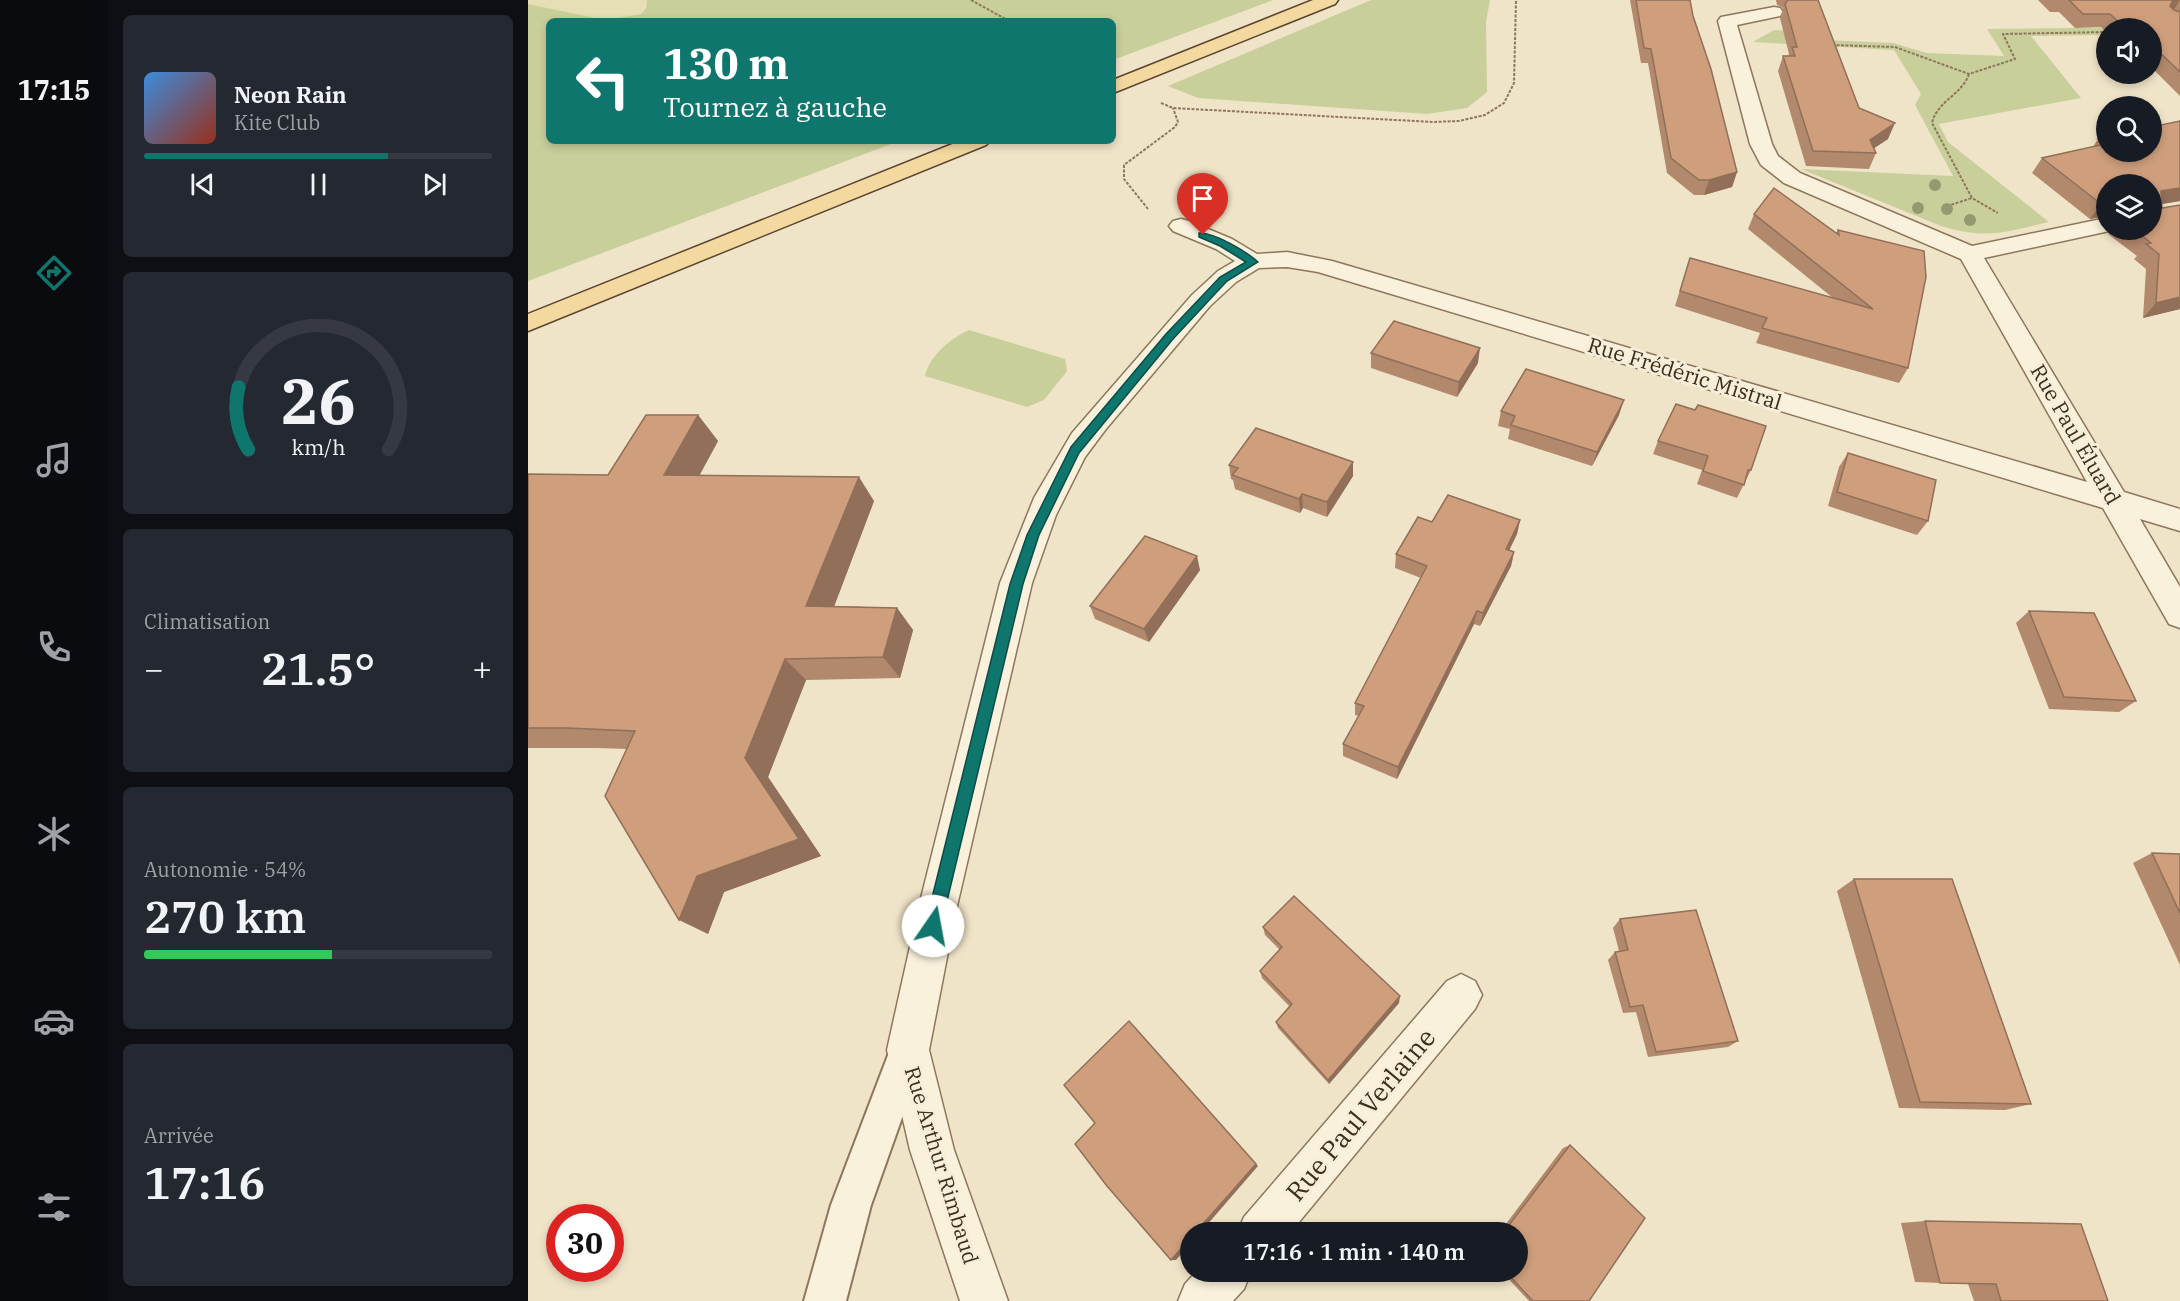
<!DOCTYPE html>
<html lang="fr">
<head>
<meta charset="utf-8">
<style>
  body { margin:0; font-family:"IBM Plex Serif",serif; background:#242831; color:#f1f3f6; height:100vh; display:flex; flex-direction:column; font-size:22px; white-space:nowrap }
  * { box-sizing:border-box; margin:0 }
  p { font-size:20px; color:#9ea1a6 }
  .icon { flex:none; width:33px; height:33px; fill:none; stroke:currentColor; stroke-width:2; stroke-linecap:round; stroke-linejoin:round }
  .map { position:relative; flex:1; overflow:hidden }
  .details { display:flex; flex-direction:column; gap:15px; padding:15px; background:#0d0f14; width:420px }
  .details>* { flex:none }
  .hud { position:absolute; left:18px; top:18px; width:570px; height:126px; border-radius:9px; box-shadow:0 3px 9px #0003; background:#0f766e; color:#fff; overflow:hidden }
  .controls { position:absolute; left:1568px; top:18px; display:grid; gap:12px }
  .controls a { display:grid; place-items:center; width:66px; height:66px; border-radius:50%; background:#171b24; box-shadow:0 3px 9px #0003; font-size:30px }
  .speed { position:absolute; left:18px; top:1204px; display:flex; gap:12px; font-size:30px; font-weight:700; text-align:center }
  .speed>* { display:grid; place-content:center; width:78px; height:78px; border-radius:50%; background:#171b24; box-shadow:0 3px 9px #0003; line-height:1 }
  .speed .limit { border:9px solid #d22; background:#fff; color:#111 }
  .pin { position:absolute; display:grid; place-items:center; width:51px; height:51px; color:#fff; margin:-62px -26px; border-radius:50% 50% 50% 0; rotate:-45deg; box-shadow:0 0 6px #0007 }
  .pin .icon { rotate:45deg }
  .me { position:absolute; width:66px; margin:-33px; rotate:12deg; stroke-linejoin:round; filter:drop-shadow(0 0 4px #0008) }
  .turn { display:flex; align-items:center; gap:21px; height:126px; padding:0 18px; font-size:27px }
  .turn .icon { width:78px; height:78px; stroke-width:2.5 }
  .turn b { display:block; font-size:42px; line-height:51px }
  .big { font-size:45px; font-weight:600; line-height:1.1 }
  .details .widget { flex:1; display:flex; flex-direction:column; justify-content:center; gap:9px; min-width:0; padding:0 21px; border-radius:9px; background:#242831 }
  .details .dial { align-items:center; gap:0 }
  .dial svg { height:156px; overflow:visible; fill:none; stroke:#363941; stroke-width:7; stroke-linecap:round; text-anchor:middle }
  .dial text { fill:#f1f3f6; stroke:none }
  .song { display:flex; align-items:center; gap:18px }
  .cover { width:72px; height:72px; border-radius:9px; background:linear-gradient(135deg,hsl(210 70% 55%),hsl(10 70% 35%)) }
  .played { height:6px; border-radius:3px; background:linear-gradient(90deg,#0f766e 70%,#363941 70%) }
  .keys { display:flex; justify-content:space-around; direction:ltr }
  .heat { display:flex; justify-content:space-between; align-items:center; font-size:33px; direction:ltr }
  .charge { height:9px; border-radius:4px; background:linear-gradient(90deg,#34c759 54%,#363941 0) }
  .trip { position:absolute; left:652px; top:1222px; width:348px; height:60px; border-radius:30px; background:#171b24; box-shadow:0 3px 9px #0003; font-weight:600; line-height:60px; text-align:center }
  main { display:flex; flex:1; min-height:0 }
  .tabs { display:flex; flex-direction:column; width:108px; justify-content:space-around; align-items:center; background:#090b0e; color:#9ea1a6 }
  .tabs .icon { width:42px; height:42px }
  .tabs .on { color:#0f766e }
  .tabs b { font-size:27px; color:#f1f3f6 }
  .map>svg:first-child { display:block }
</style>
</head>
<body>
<main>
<nav class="tabs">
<b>17:15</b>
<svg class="icon on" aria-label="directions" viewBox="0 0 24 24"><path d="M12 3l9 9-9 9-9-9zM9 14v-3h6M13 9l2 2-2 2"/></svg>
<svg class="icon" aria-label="music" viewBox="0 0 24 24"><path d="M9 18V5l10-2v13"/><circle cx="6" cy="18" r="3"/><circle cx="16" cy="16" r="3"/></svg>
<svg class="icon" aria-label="phone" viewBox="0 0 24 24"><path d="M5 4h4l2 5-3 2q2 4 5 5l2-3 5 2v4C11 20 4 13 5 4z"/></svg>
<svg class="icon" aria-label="climate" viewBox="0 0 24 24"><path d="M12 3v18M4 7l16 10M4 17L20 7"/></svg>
<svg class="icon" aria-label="car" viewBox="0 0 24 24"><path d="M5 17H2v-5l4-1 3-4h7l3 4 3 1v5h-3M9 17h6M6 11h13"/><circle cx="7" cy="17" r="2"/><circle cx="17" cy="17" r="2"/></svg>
<svg class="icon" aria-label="filters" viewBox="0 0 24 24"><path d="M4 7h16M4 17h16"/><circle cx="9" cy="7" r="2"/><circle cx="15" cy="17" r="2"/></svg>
</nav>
<section class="details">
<div class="widget">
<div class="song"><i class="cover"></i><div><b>Neon Rain</b><p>Kite Club</p></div></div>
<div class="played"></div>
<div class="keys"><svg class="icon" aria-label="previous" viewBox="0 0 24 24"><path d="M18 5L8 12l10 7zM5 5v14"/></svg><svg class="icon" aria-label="pause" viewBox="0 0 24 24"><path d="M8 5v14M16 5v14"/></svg><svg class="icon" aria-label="next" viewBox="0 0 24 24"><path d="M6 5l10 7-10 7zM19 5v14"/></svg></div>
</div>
<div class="widget dial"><svg viewBox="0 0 100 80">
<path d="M14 69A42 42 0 1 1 86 69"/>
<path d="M14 69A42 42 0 0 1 9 37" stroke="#0f766e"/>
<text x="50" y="56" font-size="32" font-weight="700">26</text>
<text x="50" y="72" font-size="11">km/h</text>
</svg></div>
<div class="widget"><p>Climatisation</p>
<div class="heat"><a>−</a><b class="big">21.5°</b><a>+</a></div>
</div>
<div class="widget"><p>Autonomie · 54%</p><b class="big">270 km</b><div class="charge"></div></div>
<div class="widget"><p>Arrivée</p><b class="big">17:16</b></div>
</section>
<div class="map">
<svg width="1652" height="1301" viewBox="0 0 1652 1301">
  <rect width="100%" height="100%" fill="#f0e4c8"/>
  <!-- farmland -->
  <path fill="#e6deb5" d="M0 0H119L113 14 77 20 0 4Z"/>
  <!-- green -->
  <g fill="#c9cf9b">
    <path d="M119 0H745L585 60V21H21V141H371L0 281V4L77 20 113 14 118 8Z"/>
    <path d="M843 0H962L958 22 959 92 939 108 899 114 670 98 640 86Z"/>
    <path d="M1619 27 1623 28H1578V35L1503 36 1553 98 1411 124 1420 142 1521 222C1477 232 1459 240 1413 226L1273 169 1425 176 1387 105 1393 94 1366 50 1225 42 1246 30 1291 32 1294 40 1365 43 1399 53 1476 56 1459 29Z"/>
    <path d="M441 330 537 359 539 371 516 400 499 407 397 376C401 356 423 338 441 330Z"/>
  </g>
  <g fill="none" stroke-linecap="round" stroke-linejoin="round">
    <!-- lane casing -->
    <g stroke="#8d765c" stroke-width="4">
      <path id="lane" d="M380 1032 393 1037 398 1050 343 1205 318 1301H276L303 1205 362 1050 367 1037Z"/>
    </g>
    <!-- street casing -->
    <g stroke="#8d765c" stroke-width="3">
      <g id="street">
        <path d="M1246 7 1252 8 1255 12 1252 16 1209 25 1244 144 1250 156 1272 173 1444 246 1578 218V230H1586L1456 258 1596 492 1652 509V531L1612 519 1652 587V628L1641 624 1575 508 790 272 759 267 731 268 708 282 682 306 578 429 557 457 528 515 504 583 429 906 401 1050 426 1150 480 1301H432L382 1150 359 1050 391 906 472 583 506 498 544 433 664 295 690 271 707 261 688 249 645 231 641 226 645 221 653 219 661 221 704 239 729 254 759 252 804 261 1559 482 1433 259 1256 183 1233 165 1222 144 1190 21 1193 17Z"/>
        <path d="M933 974 947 981 954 995 947 1009 762 1233H709L716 1217 919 981Z"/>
        <path d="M668 1272H723L716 1289 705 1301H650L657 1284Z"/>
      </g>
    </g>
    <!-- primary casing -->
    <g stroke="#5b4430" stroke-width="3">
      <g id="primary">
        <path d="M785 0H810L807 4 585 93V80Z"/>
        <path d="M432 141H462L458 145 0 331V314Z"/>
      </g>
    </g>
    <!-- path -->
    <g stroke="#8d765c" stroke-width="2" stroke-dasharray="3 1.5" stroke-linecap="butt">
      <path d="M443 0 481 21"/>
      <path d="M1304 45 1367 47 1441 74 1487 59 1475 34 1578 32"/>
      <path d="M1441 74C1434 95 1409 101 1404 123L1444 198 1470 213"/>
      <path d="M633 103 645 108 905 122 931 121 957 115 976 103 986 83 988 0"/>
      <path d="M1419 206 1444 198"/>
      <path d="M620 209 596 179V165L647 127 650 122 645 108"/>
    </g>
    <!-- lane -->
    <use href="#lane" fill="#faf1dc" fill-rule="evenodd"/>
    <!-- street -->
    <use href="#street" fill="#faf1dc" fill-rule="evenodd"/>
    <!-- primary -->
    <use href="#primary" fill="#f3d9a0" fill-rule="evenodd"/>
  </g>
  <!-- trees -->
  <g fill="#96986f">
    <circle cx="1407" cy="185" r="6"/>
    <circle cx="1390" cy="208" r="6"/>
    <circle cx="1419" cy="209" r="6"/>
    <circle cx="1442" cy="220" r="6"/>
  </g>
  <!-- wall -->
  <g fill="#b2896c">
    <path d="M1102 0H1162L1165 16 1209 172 1204 187 1176 195H1166L1139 173 1120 63H1113Z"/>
    <path d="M1248 0H1290L1331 108 1360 139 1346 148 1348 153 1341 169 1278 166 1250 71 1255 56H1260L1261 54 1252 18 1255 9 1254 7 1249 5Z"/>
    <path d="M1510 0H1652V96L1623 67V28H1578V32L1573 27 1547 28 1531 12H1522Z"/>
    <path d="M1652 121V201L1633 204 1652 309 1615 318 1618 269 1606 259 1609 256 1580 234 1583 230H1623L1578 184V216L1562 219 1504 173 1514 158 1565 147 1570 139Z"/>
    <path d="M1226 214 1308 233 1310 230 1380 368 1371 383 1228 343 1232 333 1147 306 1162 258 1305 298 1220 229Z"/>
    <path d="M843 353 950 363 929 397 843 368Z"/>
    <path d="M973 411 1091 415 1064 466 980 439 982 429 970 426Z"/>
    <path d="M170 415 190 441 171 476 346 501 306 606 369 608 385 630 372 678 278 680 240 777 293 856 196 892 180 934 99 749 69 748H0V474L80 475Z"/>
    <path d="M1130 441 1223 470 1209 498 1169 484 1174 470 1125 454Z"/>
    <path d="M1320 453 1400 521 1389 535 1300 506 1311 467Z"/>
    <path d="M701 465 825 476 799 517 775 508 772 513 707 489 705 480 703 479Z"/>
    <path d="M992 520 989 534 981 550 986 552 983 566 952 626 946 624 869 779 815 756V744L831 716 827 715V703L893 578 867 568 868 554 904 522Z"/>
    <path d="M672 570 621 642 567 619 562 606Z"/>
    <path d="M1501 611 1608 701 1591 712 1521 709 1488 623Z"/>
    <path d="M1624 853 1652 854V965L1605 863Z"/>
    <path d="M1326 879 1503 1104 1477 1110 1371 1108 1309 891Z"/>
    <path d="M1092 919 1210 1041 1200 1047 1120 1057 1108 1012 1095 1013 1080 960 1087 952 1091 951 1085 928Z"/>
    <path d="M735 927 871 1003 801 1084 750 1028 748 1022 761 1006 734 978 732 971 752 950 737 935Z"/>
    <path d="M1042 1145 1061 1301H1001L974 1272H990V1233H971L1035 1148Z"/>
    <path d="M1397 1221 1580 1301H1446L1440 1284 1387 1282 1373 1223Z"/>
  </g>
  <!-- shaded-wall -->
  <g fill="#916f58">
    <path d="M1644 0H1652L1645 11 1636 13Z"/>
    <path d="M1367 123 1360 139 1339 153 1342 140Z"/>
    <path d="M1209 172 1204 187 1176 195 1181 180Z"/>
    <path d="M1652 188V201L1623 206 1633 191Z"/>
    <path d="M1578 203V216L1562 219 1573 204Z"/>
    <path d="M1652 297V309L1615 318 1628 303Z"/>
    <path d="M952 348 950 363 929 397 931 382Z"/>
    <path d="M1096 400 1091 415 1064 466 1069 452Z"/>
    <path d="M170 415 190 441 158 500 136 475Z"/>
    <path d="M825 462V476L799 517V502Z"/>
    <path d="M331 477 346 501 298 628 278 606Z"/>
    <path d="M774 494 775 508 772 513 771 499Z"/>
    <path d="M992 520 989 534 975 563 978 549Z"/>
    <path d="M986 552 983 566 952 626 955 613Z"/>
    <path d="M669 556 672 570 621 642 616 629Z"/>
    <path d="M369 608 385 630 372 678 355 657Z"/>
    <path d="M949 611 946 624 869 779 870 767Z"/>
    <path d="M257 659 278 680 240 777 293 856 196 892 180 934 151 920Z"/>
    <path d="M872 996 871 1003 801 1084 800 1080Z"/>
    <path d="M607 1027 730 1166 672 1233H667Z"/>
    <path d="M663 1237V1243L648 1260H643Z"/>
  </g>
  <!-- building -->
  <g fill="#cf9f7d" stroke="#916f58" stroke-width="1.5">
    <path d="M1108 0H1162L1165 16 1183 69 1209 172 1181 180H1171L1143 158 1123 49 1116 48Z"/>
    <path d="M1260 0H1290L1331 108 1367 123 1342 140 1348 153 1285 151 1255 56H1267L1264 47H1269L1257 4Z"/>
    <path d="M1541 0H1645L1642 6 1646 10 1652 12V72L1623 44V28H1597L1582 14H1555Z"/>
    <path d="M1652 121V188L1633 191 1634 208 1652 205V297L1628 303 1631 254 1618 244 1623 243 1607 230H1623V184H1578V203L1573 204 1514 158 1577 144 1570 139 1578 138V152H1623V127Z"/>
    <path d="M1246 188 1311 235 1310 230 1396 251 1398 277 1380 368 1234 328 1239 318 1152 291 1162 258 1345 309 1226 214Z"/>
    <path d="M866 321 952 348 931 382 843 353Z"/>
    <path d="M998 369 1096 400 1069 452 983 425 987 416 973 411Z"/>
    <path d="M1148 404 1167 410 1170 405 1238 426 1223 470H1220L1216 485 1175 471 1180 456 1130 441Z"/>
    <path d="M118 415H170L136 475 331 477 278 606 369 608 355 657 257 659 217 758 271 839 169 876 151 920 77 796 107 731 39 728H0V474L80 475Z"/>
    <path d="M728 428 825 462 799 502 774 494 771 499 704 475 710 468 701 465Z"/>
    <path d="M1320 453 1408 480 1400 521 1309 492Z"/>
    <path d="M920 495 992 520 978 549 986 552 955 613 949 611 870 767 815 744 836 706 827 703 899 566 868 554 890 517 904 522Z"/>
    <path d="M617 536 669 556 616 629 562 606Z"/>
    <path d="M1501 611 1566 613 1608 701 1536 697Z"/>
    <path d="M1624 853 1652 854V913Z"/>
    <path d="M1326 879H1424L1503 1104 1392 1102Z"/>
    <path d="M766 896 872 996 800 1080 748 1022 764 1004 732 971 754 947 735 927Z"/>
    <path d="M1168 910 1210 1041 1128 1052 1115 1005 1102 1007 1087 952 1100 950 1092 919Z"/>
    <path d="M601 1021 728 1164 667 1233H663V1237L643 1260 579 1186 547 1144 567 1123 536 1085Z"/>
    <path d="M1042 1145 1117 1218 1061 1301H1005L978 1272H990V1233H975Z"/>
    <path d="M1397 1221 1553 1224 1580 1301H1473L1468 1284 1412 1283Z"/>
  </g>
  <!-- route -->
  <path fill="#0f766e" stroke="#0a4d48" stroke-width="1.5" d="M671 233C686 232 719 252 730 262L699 281 645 339 551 453 511 535 495 584 413 926 411 932 405 934 400 932 397 926 482 584 499 535 543 447 638 334 692 277 718 262 692 246 671 237Z"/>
  <g text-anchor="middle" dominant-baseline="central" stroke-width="6" stroke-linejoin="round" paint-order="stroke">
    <!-- street labels -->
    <g font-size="21" fill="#3d2e20" stroke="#f7eed8">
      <text transform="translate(1157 373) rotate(17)">Rue Frédéric Mistral</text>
      <text transform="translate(1548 434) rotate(60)">Rue Paul Éluard</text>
      <text transform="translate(414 1165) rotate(73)">Rue Arthur Rimbaud</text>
    </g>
    <!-- near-street labels -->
    <g font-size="26" fill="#3d2e20" stroke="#f7eed8">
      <text transform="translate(832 1114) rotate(-50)">Rue Paul Verlaine</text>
    </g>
  </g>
</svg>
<div class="controls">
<a><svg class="icon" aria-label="sound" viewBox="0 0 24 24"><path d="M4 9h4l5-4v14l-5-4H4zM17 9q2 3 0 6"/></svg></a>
<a><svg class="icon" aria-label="search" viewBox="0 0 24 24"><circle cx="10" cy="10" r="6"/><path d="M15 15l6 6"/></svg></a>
<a><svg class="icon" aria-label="layers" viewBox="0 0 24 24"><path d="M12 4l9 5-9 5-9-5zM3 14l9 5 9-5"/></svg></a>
</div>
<div class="speed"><div class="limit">30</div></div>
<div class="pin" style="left:675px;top:235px;background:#d93025"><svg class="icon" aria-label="arrive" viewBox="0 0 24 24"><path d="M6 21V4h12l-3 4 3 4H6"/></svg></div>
<svg class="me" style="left:405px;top:926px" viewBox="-20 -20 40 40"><circle r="19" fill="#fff"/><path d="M0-13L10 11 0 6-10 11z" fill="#0f766e"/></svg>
<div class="trip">17:16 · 1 min · 140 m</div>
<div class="hud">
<div class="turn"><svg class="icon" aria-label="left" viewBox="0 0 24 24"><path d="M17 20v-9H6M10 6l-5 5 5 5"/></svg><div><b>130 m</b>Tournez à gauche</div></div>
</div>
</div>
</main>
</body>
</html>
